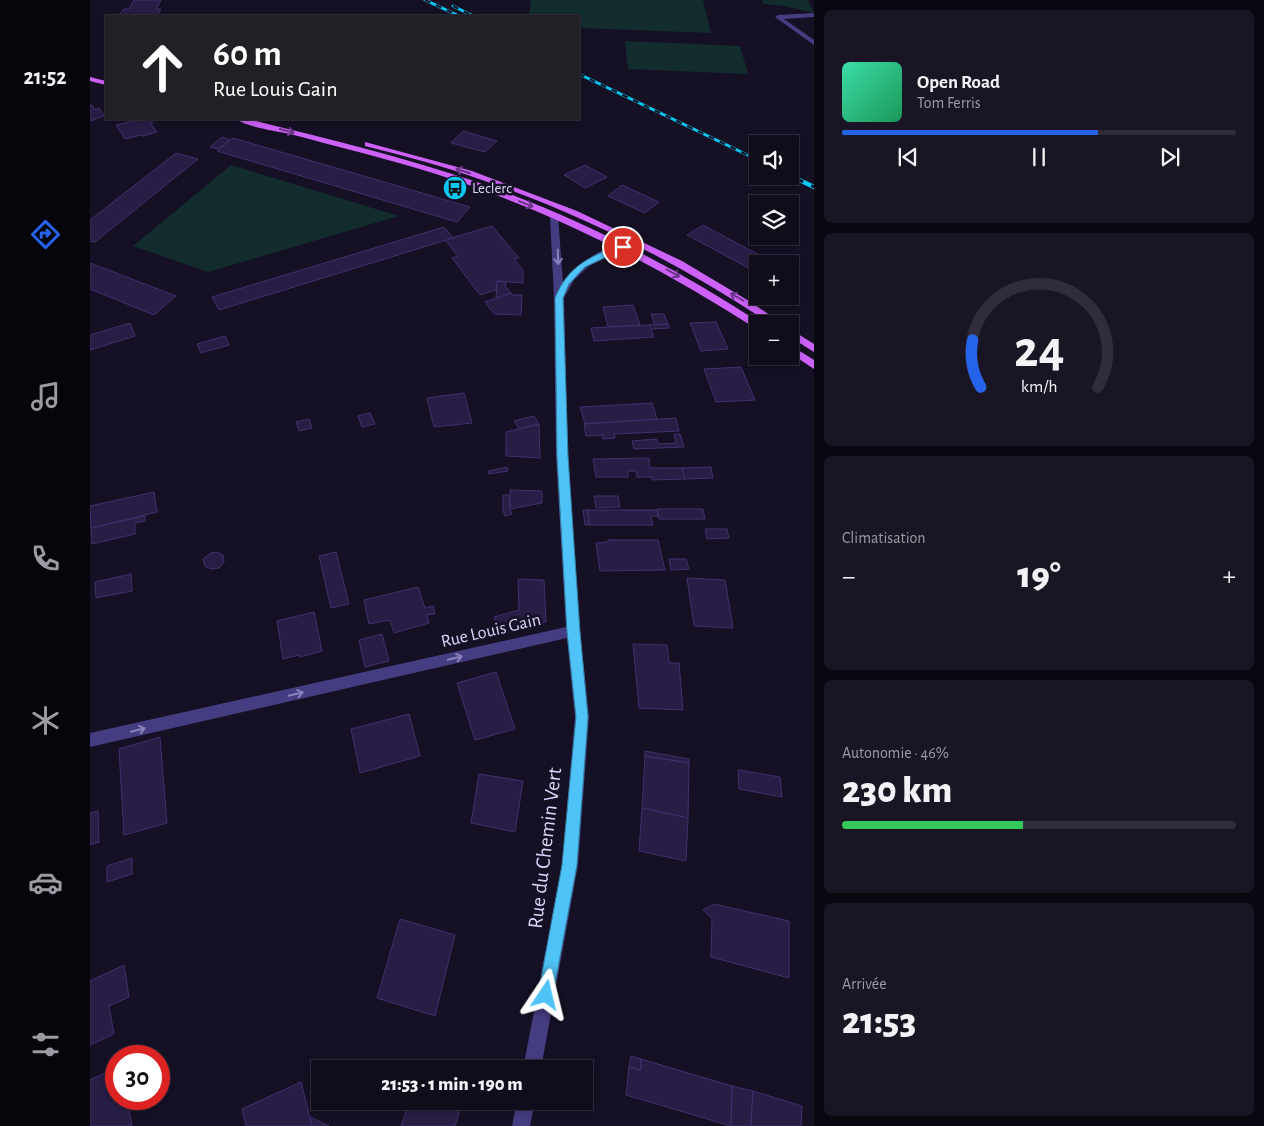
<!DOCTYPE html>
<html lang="fr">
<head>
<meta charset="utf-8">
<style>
  body { margin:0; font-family:"Alegreya Sans",sans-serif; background:#191524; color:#f1f3f6; height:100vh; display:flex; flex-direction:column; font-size:19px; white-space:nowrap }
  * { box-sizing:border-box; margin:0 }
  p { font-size:16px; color:#9c9ba3 }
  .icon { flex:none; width:28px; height:28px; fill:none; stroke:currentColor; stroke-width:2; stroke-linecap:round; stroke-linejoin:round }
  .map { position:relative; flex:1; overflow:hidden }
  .drawer { display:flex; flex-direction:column; gap:10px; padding:10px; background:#09070f; width:450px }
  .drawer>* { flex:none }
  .banner { position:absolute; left:15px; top:15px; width:475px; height:105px; border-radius:0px; box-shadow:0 2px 8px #0003,0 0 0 1px #302c3a; background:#202124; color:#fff; overflow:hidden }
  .fabs { position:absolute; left:659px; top:135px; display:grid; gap:10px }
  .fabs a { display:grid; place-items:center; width:50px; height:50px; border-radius:0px; background:#100c1b; box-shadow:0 2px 8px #0003,0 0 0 1px #302c3a; font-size:25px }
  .speed { position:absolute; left:15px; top:1045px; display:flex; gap:10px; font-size:25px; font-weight:700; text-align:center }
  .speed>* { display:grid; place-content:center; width:65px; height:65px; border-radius:50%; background:#100c1b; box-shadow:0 2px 8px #0003,0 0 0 1px #302c3a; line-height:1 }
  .speed .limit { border:8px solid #d22; background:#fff; color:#111 }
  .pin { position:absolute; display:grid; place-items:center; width:42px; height:42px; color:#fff; margin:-21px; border:2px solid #fff; border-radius:50%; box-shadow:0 1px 5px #0007 }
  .me { position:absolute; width:55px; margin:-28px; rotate:10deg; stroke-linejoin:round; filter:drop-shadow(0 0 4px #0008) }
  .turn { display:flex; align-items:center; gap:18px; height:105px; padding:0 25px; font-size:22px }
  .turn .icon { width:65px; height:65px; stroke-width:2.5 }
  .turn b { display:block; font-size:35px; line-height:42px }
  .big { font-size:38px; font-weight:800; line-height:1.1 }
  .drawer .tile { flex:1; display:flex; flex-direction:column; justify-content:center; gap:8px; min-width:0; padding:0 18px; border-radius:8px; background:#191524 }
  .drawer .dial { align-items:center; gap:0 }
  .dial svg { height:130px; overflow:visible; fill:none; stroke:#302c3a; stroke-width:7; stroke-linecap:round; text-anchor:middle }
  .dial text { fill:#f1f3f6; stroke:none }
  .song { display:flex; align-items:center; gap:15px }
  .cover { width:60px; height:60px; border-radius:8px; background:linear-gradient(135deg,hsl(160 70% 55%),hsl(150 70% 35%)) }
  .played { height:5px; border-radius:2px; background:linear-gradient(90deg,#2563eb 65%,#302c3a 65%) }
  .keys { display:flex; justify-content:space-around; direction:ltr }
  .heat { display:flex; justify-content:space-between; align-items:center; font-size:28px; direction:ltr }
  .charge { height:8px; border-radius:4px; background:linear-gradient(90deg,#34c759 46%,#302c3a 0) }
  .trip { position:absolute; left:221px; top:1060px; width:282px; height:50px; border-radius:0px; background:#100c1b; box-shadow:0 2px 8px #0003,0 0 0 1px #302c3a; font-weight:800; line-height:50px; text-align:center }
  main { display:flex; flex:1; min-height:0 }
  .tabs { display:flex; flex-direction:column; width:90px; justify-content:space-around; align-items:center; background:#06050b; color:#9c9ba3 }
  .tabs .icon { width:35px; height:35px }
  .tabs .current { color:#2563eb }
  .tabs b { font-size:22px; color:#f1f3f6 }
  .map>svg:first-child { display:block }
</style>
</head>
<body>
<main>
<nav class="tabs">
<b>21:52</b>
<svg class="icon current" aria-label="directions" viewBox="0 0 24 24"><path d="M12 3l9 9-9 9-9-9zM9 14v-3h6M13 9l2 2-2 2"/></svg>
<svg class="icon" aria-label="music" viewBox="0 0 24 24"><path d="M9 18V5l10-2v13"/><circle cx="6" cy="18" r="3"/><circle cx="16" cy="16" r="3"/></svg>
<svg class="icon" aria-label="phone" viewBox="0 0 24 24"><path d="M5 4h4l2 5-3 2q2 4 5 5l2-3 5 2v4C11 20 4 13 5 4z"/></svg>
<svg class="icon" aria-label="climate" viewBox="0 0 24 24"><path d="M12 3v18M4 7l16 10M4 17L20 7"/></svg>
<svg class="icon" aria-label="car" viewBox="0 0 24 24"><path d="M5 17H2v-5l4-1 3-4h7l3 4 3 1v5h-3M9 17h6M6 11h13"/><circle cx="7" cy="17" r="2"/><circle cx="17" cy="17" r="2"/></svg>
<svg class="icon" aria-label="filters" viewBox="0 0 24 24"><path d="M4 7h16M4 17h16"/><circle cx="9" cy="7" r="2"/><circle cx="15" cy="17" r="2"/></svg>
</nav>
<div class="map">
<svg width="724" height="1126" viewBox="0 0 724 1126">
  <rect width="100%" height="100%" fill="#151024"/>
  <!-- green -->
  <g fill="#132c2e">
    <path d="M441 0H613L621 33 489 28V16H439Z"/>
    <path d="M672 0H718L724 13 694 6 674 4Z"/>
    <path d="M535 41 650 46 658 74 538 69Z"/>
    <path d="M141 165 309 216 118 272 43 246Z"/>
  </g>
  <!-- building -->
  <g fill="#281d44" stroke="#42306f">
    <path d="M44 0H71L66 9H71L67 16H28L34 9H39Z"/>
    <path d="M0 105H2L5 110 9 108 14 116 0 121Z"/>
    <path d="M60 119 63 123H60L67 132 53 136 51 135 35 139 26 125 47 120Z"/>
    <path d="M373 131 407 141 395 152 361 143Z"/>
    <path d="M132 137 140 140 128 149 120 147Z"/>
    <path d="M143 138 380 207 367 222 127 151Z"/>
    <path d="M86 153 108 159 5 242 0 241V220Z"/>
    <path d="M495 165 517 177 495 188 474 175Z"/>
    <path d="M532 185 569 202 555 213 518 196Z"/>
    <path d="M613 225 686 264H668V273L597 235Z"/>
    <path d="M402 226 429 258 424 259 433 270V283L407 281 406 290 390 295 362 258 368 256 355 240Z"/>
    <path d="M354 227 363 238 129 310 122 297Z"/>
    <path d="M0 263 86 296 64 315 0 289Z"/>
    <path d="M407 281 416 282 415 286 421 293 406 299Z"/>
    <path d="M421 293 423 295H432L431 315 404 314 395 302Z"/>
    <path d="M543 305 550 325 518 327 513 307Z"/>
    <path d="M561 314H574L578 324 565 325Z"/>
    <path d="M626 322 638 349 611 351 600 323Z"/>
    <path d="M40 323 45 336 0 350V335Z"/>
    <path d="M578 324 580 328 561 329 564 337 504 341 501 328Z"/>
    <path d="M135 336 139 345 111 353 107 344Z"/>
    <path d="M651 367 665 400 626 402 614 369Z"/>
    <path d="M374 393 382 423 344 427 337 398Z"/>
    <path d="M562 403 567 419 495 424 490 407Z"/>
    <path d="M280 413 285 424 272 427 268 416Z"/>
    <path d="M444 416 449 424 429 429 424 421Z"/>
    <path d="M586 418 589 431 524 434 525 438 513 439 512 435 496 436 494 424Z"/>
    <path d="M219 419 222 428 209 431 206 422Z"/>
    <path d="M449 424 450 458 416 456V432Z"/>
    <path d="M584 434H590L594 447 544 449 542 441 567 439 568 444 586 443Z"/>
    <path d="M559 458 560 468H592L595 479 562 480V477H547L546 471H538V477H506L503 459Z"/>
    <path d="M417 467 418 471 399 474 398 471Z"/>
    <path d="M621 467 623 478 595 479 592 468Z"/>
    <path d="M420 490 452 491V503L420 509Z"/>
    <path d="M64 492 67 512 1 528 0 506Z"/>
    <path d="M413 495H419L420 509 422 514 415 516 413 510Z"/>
    <path d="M504 496H528L530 507 506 508Z"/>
    <path d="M567 509H613L615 519H569Z"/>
    <path d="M493 510H498L499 525H495Z"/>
    <path d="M498 510H567L568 516H561L563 525H499Z"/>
    <path d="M55 516V521L45 523V534L2 544 1 528Z"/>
    <path d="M615 529H637L639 538 617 539Z"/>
    <path d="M518 540H568L575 570 510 571 506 543 518 542Z"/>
    <path d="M127 552 133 555 134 562 129 568 121 569 115 566 113 559 121 553Z"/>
    <path d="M246 552 259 604 241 608 229 556Z"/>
    <path d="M579 559H596L599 569 581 570Z"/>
    <path d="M41 574 42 591 6 598 5 582Z"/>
    <path d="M597 578 635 580 643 628 604 626Z"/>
    <path d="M428 579 454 580 456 622 410 633 404 617 429 610Z"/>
    <path d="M328 587 335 608 343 606 345 614 337 615 339 623 304 633 300 620 279 624 274 600Z"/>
    <path d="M224 612 232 651 210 657 209 655 193 659 187 621Z"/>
    <path d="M292 634 299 661 275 667 269 640Z"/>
    <path d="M543 644 577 645 579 663H589L593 710 549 708Z"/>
    <path d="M406 672 425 729 385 740 367 683Z"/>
    <path d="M319 714 330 756 270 773 261 729Z"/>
    <path d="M70 737 77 823 34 835 29 749Z"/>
    <path d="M555 751 599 759V763L555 756Z"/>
    <path d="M555 756 599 763 598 818 552 808Z"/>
    <path d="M648 770 690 777 692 797 649 789Z"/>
    <path d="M389 774 433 781 425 832 381 823Z"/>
    <path d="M552 808 598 818 596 861 549 851Z"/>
    <path d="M8 811 9 842 0 845V813Z"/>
    <path d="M42 858V874L17 882V866Z"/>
    <path d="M624 904 699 921V978L621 957 622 918 613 910Z"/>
    <path d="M310 919 365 935 345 1016 287 998Z"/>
    <path d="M34 965 39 997 19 1006 24 1034 0 1045V981Z"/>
    <path d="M541 1056 551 1059V1070L539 1067Z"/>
    <path d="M551 1059 642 1086 641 1126 536 1095 539 1067 551 1070Z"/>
    <path d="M26 1068V1099H37L42 1126H0V1080Z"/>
    <path d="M211 1082 222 1126H156L152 1109Z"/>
    <path d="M642 1086 663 1091 661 1126H641Z"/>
    <path d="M663 1091 712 1106 711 1126H661Z"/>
    <path d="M320 1101H373L365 1126H311Z"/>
    <path d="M220 1117 239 1126H222Z"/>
  </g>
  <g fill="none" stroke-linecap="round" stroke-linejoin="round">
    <!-- minor -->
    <g fill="#453d81" fill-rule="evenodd">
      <path d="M724 13V17L694 19 724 40V45L685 17 688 15Z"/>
      <path d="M464 213 468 216 473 283C484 267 516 242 536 245L538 247 499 266 484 280 474 298 478 456 490 631 499 717 488 865 451 1069H433L472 865 485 717 477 638 0 747V733L476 627 466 456 464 298 460 216Z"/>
      <path d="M427 1101H445L440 1126H422Z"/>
    </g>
    <!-- primary -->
    <g fill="#cd61f8" fill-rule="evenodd">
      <path d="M0 77 16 81V85L0 81Z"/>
      <path d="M146 119H158C234 138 310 156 384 181 485 216 582 265 672 324H668V329L665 328C565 264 459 210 346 174 298 159 249 147 200 134 186 131 157 127 146 119Z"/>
      <path d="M275 142 382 171 487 211 592 261 659 301 693 324H681C590 264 495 215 392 180 354 166 314 156 275 146Z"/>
      <path d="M700 329 724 344V352L700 337Z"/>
      <path d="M700 345 724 360V369L700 353Z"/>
    </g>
    <!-- rail-far1 casing -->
    <g stroke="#0bc7f2" stroke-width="3">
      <g id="rail-far1">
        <path d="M335 0 369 16"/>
        <path d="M363 6 383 16"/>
        <path d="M489 74 668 160"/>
        <path d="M700 176 708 179"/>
      </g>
    </g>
    <!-- rail casing -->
    <g stroke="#0bc7f2" stroke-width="4.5">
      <path id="rail" d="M705 178 724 187"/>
    </g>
    <!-- rail-far1 -->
    <use href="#rail-far1" stroke="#151024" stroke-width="2" stroke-dasharray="6" stroke-linecap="butt"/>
    <!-- rail -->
    <use href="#rail" stroke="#151024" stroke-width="3" stroke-dasharray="9" stroke-linecap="butt"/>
  </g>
  <!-- one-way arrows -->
  <defs><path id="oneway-shaft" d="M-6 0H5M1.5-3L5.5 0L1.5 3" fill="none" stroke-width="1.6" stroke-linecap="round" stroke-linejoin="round" transform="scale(1.25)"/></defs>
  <g stroke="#683483">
    <use href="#oneway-shaft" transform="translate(197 131) rotate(15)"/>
    <use href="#oneway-shaft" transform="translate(373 171) rotate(-163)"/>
    <use href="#oneway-shaft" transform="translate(436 204) rotate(22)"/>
    <use href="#oneway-shaft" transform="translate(583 273) rotate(30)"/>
    <use href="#oneway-shaft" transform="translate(647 297) rotate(-150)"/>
  </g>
  <g stroke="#8981b9">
    <use href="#oneway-shaft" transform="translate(468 257) rotate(88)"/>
    <use href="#oneway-shaft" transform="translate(365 658) rotate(-13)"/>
    <use href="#oneway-shaft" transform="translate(206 694) rotate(-13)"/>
    <use href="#oneway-shaft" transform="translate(48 730) rotate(-13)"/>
  </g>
  <!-- route -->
  <path fill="#4fc3f7" stroke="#337fa1" d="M530 245 537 247 495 267 479 284 473 298 478 456 490 632 498 717 487 865 463 995 461 1000 456 1003 450 1000 448 995 472 865 486 717 477 632 467 456 465 298C478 266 499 257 530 245Z"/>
  <!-- icons -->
  <defs>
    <g id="bus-disc" transform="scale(1.25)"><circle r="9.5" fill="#0bc7f2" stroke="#151024"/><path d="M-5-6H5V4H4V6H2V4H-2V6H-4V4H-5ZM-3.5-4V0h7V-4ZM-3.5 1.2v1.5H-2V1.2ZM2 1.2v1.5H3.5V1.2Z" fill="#111"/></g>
  </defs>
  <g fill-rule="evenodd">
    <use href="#bus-disc" x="365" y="188"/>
  </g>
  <g text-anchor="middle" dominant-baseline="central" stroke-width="5" stroke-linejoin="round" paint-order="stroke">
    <!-- far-poi labels -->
    <g font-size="15" fill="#ddd4fd" stroke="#151024" text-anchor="start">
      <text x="382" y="188">Leclerc</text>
    </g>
    <!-- street labels -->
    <g font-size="18" fill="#ddd4fd" stroke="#151024">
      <text transform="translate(401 631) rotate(-13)">Rue Louis Gain</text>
    </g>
    <!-- near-street labels -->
    <g font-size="21" fill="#ddd4fd" stroke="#151024">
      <text transform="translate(455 848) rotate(-83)">Rue du Chemin Vert</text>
    </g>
  </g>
</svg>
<div class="fabs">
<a><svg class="icon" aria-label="sound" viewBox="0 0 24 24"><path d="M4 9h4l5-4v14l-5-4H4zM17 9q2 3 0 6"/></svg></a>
<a><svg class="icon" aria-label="layers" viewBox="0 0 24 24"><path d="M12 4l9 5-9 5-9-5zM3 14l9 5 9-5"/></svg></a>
<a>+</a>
<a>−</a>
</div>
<div class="speed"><div class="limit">30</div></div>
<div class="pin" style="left:533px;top:247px;background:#d93025"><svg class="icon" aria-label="arrive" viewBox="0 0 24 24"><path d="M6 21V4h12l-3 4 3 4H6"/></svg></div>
<svg class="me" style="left:456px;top:995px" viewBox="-20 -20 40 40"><path d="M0-17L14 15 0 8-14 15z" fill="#4fc3f7" stroke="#fff" stroke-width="4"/></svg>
<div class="trip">21:53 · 1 min · 190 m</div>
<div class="banner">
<div class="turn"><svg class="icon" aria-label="ahead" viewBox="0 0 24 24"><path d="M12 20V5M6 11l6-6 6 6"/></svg><div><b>60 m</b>Rue Louis Gain</div></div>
</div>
</div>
<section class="drawer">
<div class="tile">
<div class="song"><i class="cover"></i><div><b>Open Road</b><p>Tom Ferris</p></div></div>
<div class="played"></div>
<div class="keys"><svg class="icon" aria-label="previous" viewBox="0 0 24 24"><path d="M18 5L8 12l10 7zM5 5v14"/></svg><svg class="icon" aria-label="pause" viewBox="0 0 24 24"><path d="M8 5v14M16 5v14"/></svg><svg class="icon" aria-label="next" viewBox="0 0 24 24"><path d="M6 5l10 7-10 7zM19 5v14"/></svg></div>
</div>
<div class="tile dial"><svg viewBox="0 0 100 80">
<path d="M14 69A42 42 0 1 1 86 69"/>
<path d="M14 69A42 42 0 0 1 9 40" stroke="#2563eb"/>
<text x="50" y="56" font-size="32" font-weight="700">24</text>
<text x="50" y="72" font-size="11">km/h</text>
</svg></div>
<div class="tile"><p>Climatisation</p>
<div class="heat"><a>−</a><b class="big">19°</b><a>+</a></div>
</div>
<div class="tile"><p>Autonomie · 46%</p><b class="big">230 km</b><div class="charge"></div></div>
<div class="tile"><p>Arrivée</p><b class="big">21:53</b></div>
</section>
</main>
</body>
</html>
